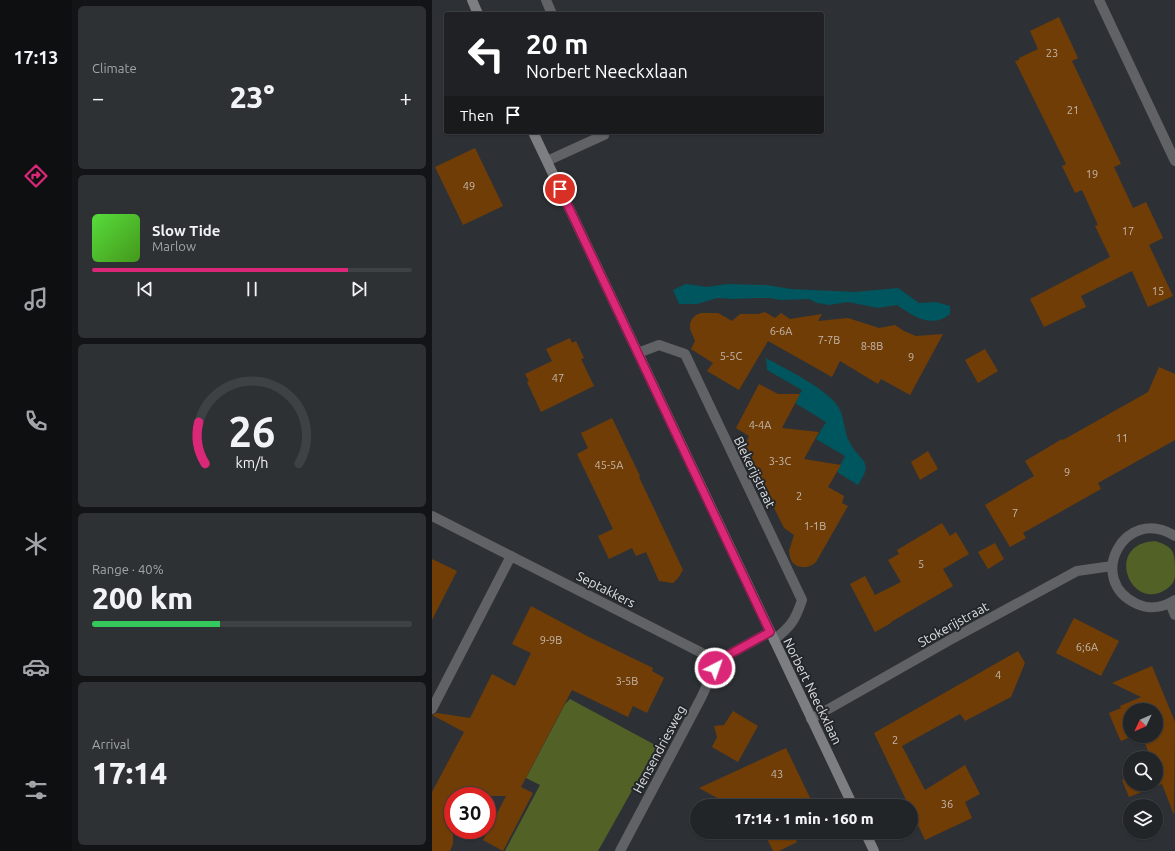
<!DOCTYPE html>
<html lang="en">
<head>
<meta charset="utf-8">
<style>
  body { margin:0; font-family:Ubuntu,sans-serif; background:#2e3134; color:#f1f3f6; height:100vh; display:flex; flex-direction:column; font-size:15px; white-space:nowrap }
  * { box-sizing:border-box; margin:0 }
  p { font-size:13px; color:#a2a5a8 }
  .icon { flex:none; width:22px; height:22px; fill:none; stroke:currentColor; stroke-width:2; stroke-linecap:round; stroke-linejoin:round }
  .map { position:relative; flex:1; overflow:hidden }
  .drawer { display:flex; flex-direction:column; gap:6px; padding:6px; background:#131416; width:360px }
  .drawer>* { flex:none }
  .banner { position:absolute; left:12px; top:12px; width:380px; height:122px; border-radius:4px; box-shadow:0 1px 3px #0004,0 0 0 1px #3f4245; background:#202124; color:#fff; overflow:hidden }
  .needle { width:26px; rotate:226deg }
  .tools { position:absolute; left:691px; top:703px; display:grid; gap:8px }
  .tools a { display:grid; place-items:center; width:40px; height:40px; border-radius:50%; background:#222528; box-shadow:0 1px 3px #0004,0 0 0 1px #3f4245; font-size:20px }
  .speed { position:absolute; left:12px; top:787px; display:flex; gap:8px; font-size:20px; font-weight:700; text-align:center }
  .speed>* { display:grid; place-content:center; width:52px; height:52px; border-radius:50%; background:#222528; box-shadow:0 1px 3px #0004,0 0 0 1px #3f4245; line-height:1 }
  .speed .limit { border:6px solid #d22; background:#fff; color:#111 }
  .pin { position:absolute; display:grid; place-items:center; width:34px; height:34px; color:#fff; margin:-17px; border:2px solid #fff; border-radius:50%; box-shadow:0 1px 4px #0007 }
  .me { position:absolute; width:44px; margin:-22px; rotate:41deg; stroke-linejoin:round; filter:drop-shadow(0 0 3px #0008) }
  .turn { display:flex; align-items:center; gap:14px; height:84px; padding:0 16px; font-size:18px }
  .turn .icon { width:52px; height:52px; stroke-width:2.5 }
  .turn b { display:block; font-size:28px; line-height:34px }
  .then { display:flex; align-items:center; height:38px; padding:0 16px; background:#0003; gap:8px; font-size:15px }
  .big { font-size:30px; font-weight:800; line-height:1.1 }
  .drawer .tile { flex:1; display:flex; flex-direction:column; justify-content:center; gap:6px; min-width:0; padding:0 14px; border-radius:6px; background:#2e3134 }
  .drawer .dial { align-items:center; gap:0 }
  .dial svg { height:104px; overflow:visible; fill:none; stroke:#3f4245; stroke-width:7; stroke-linecap:round; text-anchor:middle }
  .dial text { fill:#f1f3f6; stroke:none }
  .song { display:flex; align-items:center; gap:12px }
  .cover { width:48px; height:48px; border-radius:6px; background:linear-gradient(135deg,hsl(110 70% 55%),hsl(100 70% 35%)) }
  .played { height:4px; border-radius:2px; background:linear-gradient(90deg,#db2777 80%,#3f4245 80%) }
  .keys { display:flex; justify-content:space-around; direction:ltr }
  .heat { display:flex; justify-content:space-between; align-items:center; font-size:22px; direction:ltr }
  .charge { height:6px; border-radius:3px; background:linear-gradient(90deg,#34c759 40%,#3f4245 0) }
  .trip { position:absolute; left:258px; top:799px; width:228px; height:40px; border-radius:20px; background:#222528; box-shadow:0 1px 3px #0004,0 0 0 1px #3f4245; font-weight:800; line-height:40px; text-align:center }
  main { display:flex; flex:1; min-height:0 }
  .tabs { display:flex; flex-direction:column; width:72px; justify-content:space-around; align-items:center; background:#0e0f10; color:#a2a5a8 }
  .tabs .icon { width:28px; height:28px }
  .tabs .selected { color:#db2777 }
  .tabs b { font-size:18px; color:#f1f3f6 }
  .map>svg:first-child { display:block }
</style>
</head>
<body>
<main>
<nav class="tabs">
<b>17:13</b>
<svg class="icon selected" aria-label="directions" viewBox="0 0 24 24"><path d="M12 3l9 9-9 9-9-9zM9 14v-3h6M13 9l2 2-2 2"/></svg>
<svg class="icon" aria-label="music" viewBox="0 0 24 24"><path d="M9 18V5l10-2v13"/><circle cx="6" cy="18" r="3"/><circle cx="16" cy="16" r="3"/></svg>
<svg class="icon" aria-label="phone" viewBox="0 0 24 24"><path d="M5 4h4l2 5-3 2q2 4 5 5l2-3 5 2v4C11 20 4 13 5 4z"/></svg>
<svg class="icon" aria-label="climate" viewBox="0 0 24 24"><path d="M12 3v18M4 7l16 10M4 17L20 7"/></svg>
<svg class="icon" aria-label="car" viewBox="0 0 24 24"><path d="M5 17H2v-5l4-1 3-4h7l3 4 3 1v5h-3M9 17h6M6 11h13"/><circle cx="7" cy="17" r="2"/><circle cx="17" cy="17" r="2"/></svg>
<svg class="icon" aria-label="filters" viewBox="0 0 24 24"><path d="M4 7h16M4 17h16"/><circle cx="9" cy="7" r="2"/><circle cx="15" cy="17" r="2"/></svg>
</nav>
<section class="drawer">
<div class="tile"><p>Climate</p>
<div class="heat"><a>−</a><b class="big">23°</b><a>+</a></div>
</div>
<div class="tile">
<div class="song"><i class="cover"></i><div><b>Slow Tide</b><p>Marlow</p></div></div>
<div class="played"></div>
<div class="keys"><svg class="icon" aria-label="previous" viewBox="0 0 24 24"><path d="M18 5L8 12l10 7zM5 5v14"/></svg><svg class="icon" aria-label="pause" viewBox="0 0 24 24"><path d="M8 5v14M16 5v14"/></svg><svg class="icon" aria-label="next" viewBox="0 0 24 24"><path d="M6 5l10 7-10 7zM19 5v14"/></svg></div>
</div>
<div class="tile dial"><svg viewBox="0 0 100 80">
<path d="M14 69A42 42 0 1 1 86 69"/>
<path d="M14 69A42 42 0 0 1 9 37" stroke="#db2777"/>
<text x="50" y="56" font-size="32" font-weight="700">26</text>
<text x="50" y="72" font-size="11">km/h</text>
</svg></div>
<div class="tile"><p>Range · 40%</p><b class="big">200 km</b><div class="charge"></div></div>
<div class="tile"><p>Arrival</p><b class="big">17:14</b></div>
</section>
<div class="map">
<svg width="743" height="851" viewBox="0 0 743 851">
  <rect width="100%" height="100%" fill="#2d3135"/>
  <!-- green -->
  <g fill="#526226">
    <path d="M723 541C743 547 743 553 743 573 743 581 741 585 733 590 699 612 671 544 723 541Z"/>
    <path d="M138 699 225 746 166 851H73L108 785 94 778 133 704Z"/>
  </g>
  <!-- water -->
  <g fill="#00565e">
    <path d="M254 284 275 287 295 284 335 285 359 289 423 292 466 288 487 303 504 302 518 306V314C515 316 511 319 507 320 491 324 477 313 465 305L446 308 416 302 397 305 385 303 377 299 348 300 338 298H324L302 299 285 298 265 304H247L241 290Z"/>
    <path d="M334 358C353 369 400 391 408 410 413 421 412 433 418 443 428 462 443 460 426 485L405 472 413 456 384 439 394 422 363 403 370 390 335 370Z"/>
  </g>
  <!-- building -->
  <g fill="#713d07">
    <path d="M627 17 646 58 640 61 689 164 682 167 701 208 714 202 731 238 717 245 741 296 716 307 700 271 649 296 654 307 612 327 598 299 678 257 663 226 666 225 650 190 643 193 630 166 634 164 583 61 587 60V58L606 49 598 31Z"/>
    <path d="M43 148 71 206 31 225 3 167Z"/>
    <path d="M333 312 343 318 349 313 358 319 390 314 386 321 416 318 447 328 463 325 472 331 484 336 511 334 478 395 449 379 446 384 408 361 400 377 336 341 307 390 275 371 281 363 259 349 263 341 258 329V324L260 319 264 315 269 313H286L300 321 308 314H327Z"/>
    <path d="M138 338 140 343 144 341 152 358 149 359 162 386 109 412 95 382 97 381 93 374 120 361 114 349Z"/>
    <path d="M553 349 566 371 546 383 533 360Z"/>
    <path d="M727 367 743 374V440L666 483 669 489 591 533 594 538 578 547 553 505 602 476 593 461 630 439 631 440 716 392Z"/>
    <path d="M327 384 346 394H368L350 428 387 432 372 459 409 465 396 487 412 496 410 503 416 506 384 562 380 565 375 567H370L365 566 360 562 358 557 357 551 362 535 352 528 312 447 317 436 304 428Z"/>
    <path d="M180 418 208 476 207 477 251 570 246 578 241 583 227 581 214 552 204 556 200 548 177 559 166 536 181 529 145 454 156 448 149 433Z"/>
    <path d="M496 451 506 469 488 480 479 462Z"/>
    <path d="M510 523 518 536 524 532 537 554 511 569 521 586 459 622V623L443 632 418 584 433 576 443 595 469 582 456 560 467 554 465 550Z"/>
    <path d="M563 543 572 559 556 569 546 552Z"/>
    <path d="M0 559 25 571 0 620Z"/>
    <path d="M99 606 157 637 221 668 220 671 232 678 215 713 201 706 196 717 140 690 89 787 101 793 71 851 51 840 74 796H21V844L18 851H0V792L32 732 0 715 5 713 38 718 60 674 83 686 99 653 80 644Z"/>
    <path d="M642 618 687 641 669 676 624 653Z"/>
    <path d="M586 651 593 663 579 697 533 721 528 714 470 746 493 790 533 765 548 794 533 802 540 818 493 840 479 810V806H477L442 733Z"/>
    <path d="M720 666 743 722 742 815 730 784 697 797 690 780 698 776V784H724V758H719L710 736H724V710H698V736H701L689 741 686 735 677 713 689 708 688 706 709 697 680 683Z"/>
    <path d="M301 711 326 726 306 762 280 747 285 737 282 726 292 725Z"/>
    <path d="M354 748 382 806H300L267 788Z"/>
    <path d="M332 832H368L362 835 365 842 347 851H341Z"/>
  </g>
  <g fill="none" stroke-linecap="round" stroke-linejoin="round">
    <!-- lane -->
    <g stroke="#616265" stroke-width="10">
      <path d="M114 0 120 14"/>
      <path d="M115 161 172 135 171 132"/>
    </g>
    <!-- street -->
    <g stroke="#616265" stroke-width="10">
      <path d="M667 0 743 161"/>
      <path d="M206 353 227 345 253 354 370 600C363 621 359 626 342 640"/>
      <path d="M0 516 274 655 285 658 298 654 338 632"/>
      <path d="M743 536C692 504 653 581 705 604 718 610 732 607 743 600"/>
      <path d="M738 603 743 615"/>
      <path d="M0 709 79 556"/>
      <path d="M379 719 518 640 645 571 680 566"/>
      <path d="M188 851 269 698 283 668 285 658"/>
    </g>
    <!-- secondary -->
    <g stroke="#7c7e81" stroke-width="10">
      <path d="M40 0 46 14"/>
      <path d="M101 132 421 806"/>
      <path d="M433 832 442 851"/>
    </g>
  </g>
  <g fill="none" stroke-linecap="round" stroke-linejoin="round">
    <!-- route casing -->
    <g stroke="#8e194d" stroke-width="10">
      <path id="route" d="M128 189 338 632 298 654 285 658 283 668"/>
    </g>
    <!-- route -->
    <use href="#route" stroke="#db2777" stroke-width="7"/>
  </g>
  <g text-anchor="middle" dominant-baseline="central" stroke-width="4" stroke-linejoin="round" paint-order="stroke">
    <!-- number labels -->
    <g font-size="11" fill="#c4b9ad">
      <text x="620" y="53">23</text>
      <text x="641" y="110">21</text>
      <text x="660" y="174">19</text>
      <text x="37" y="186">49</text>
      <text x="696" y="231">17</text>
      <text x="726" y="291">15</text>
      <text x="349" y="331">6-6A</text>
      <text x="397" y="340">7-7B</text>
      <text x="440" y="346">8-8B</text>
      <text x="299" y="356">5-5C</text>
      <text x="479" y="357">9</text>
      <text x="126" y="378">47</text>
      <text x="328" y="425">4-4A</text>
      <text x="690" y="438">11</text>
      <text x="348" y="461">3-3C</text>
      <text x="177" y="465">45-5A</text>
      <text x="635" y="472">9</text>
      <text x="367" y="496">2</text>
      <text x="583" y="513">7</text>
      <text x="383" y="526">1-1B</text>
      <text x="489" y="564">5</text>
      <text x="119" y="640">9-9B</text>
      <text x="655" y="647">6;6A</text>
      <text x="566" y="675">4</text>
      <text x="195" y="681">3-5B</text>
      <text x="463" y="740">2</text>
      <text x="345" y="774">43</text>
      <text x="515" y="804">36</text>
    </g>
    <!-- street labels -->
    <g font-size="13" fill="#dfe2e4" stroke="#23272b">
      <text transform="translate(323 472) rotate(64)">Blekerijstraat</text>
      <text transform="translate(174 589) rotate(27)">Septakkers</text>
      <text transform="translate(521 624) rotate(-29)">Stokerijstraat</text>
      <text transform="translate(381 691) rotate(64)">Norbert Neeckxlaan</text>
      <text transform="translate(227 749) rotate(-62)">Hensendriesweg</text>
    </g>
  </g>
</svg>
<div class="tools">
<a><svg class="needle" viewBox="-14 -14 28 28"><path d="M0-13l5 13h-10z" fill="#e53935"/><path d="M0 13l5-13h-10z" fill="#a2a5a8"/></svg></a>
<a><svg class="icon" aria-label="search" viewBox="0 0 24 24"><circle cx="10" cy="10" r="6"/><path d="M15 15l6 6"/></svg></a>
<a><svg class="icon" aria-label="layers" viewBox="0 0 24 24"><path d="M12 4l9 5-9 5-9-5zM3 14l9 5 9-5"/></svg></a>
</div>
<div class="speed"><div class="limit">30</div></div>
<div class="pin" style="left:128px;top:189px;background:#d93025"><svg class="icon" aria-label="arrive" viewBox="0 0 24 24"><path d="M6 21V4h12l-3 4 3 4H6"/></svg></div>
<svg class="me" style="left:283px;top:668px" viewBox="-20 -20 40 40"><circle r="17" fill="#db2777" stroke="#fff" stroke-width="3"/><path d="M0-11L8 9 0 5-8 9z" fill="#fff"/></svg>
<div class="trip">17:14 · 1 min · 160 m</div>
<div class="banner">
<div class="turn"><svg class="icon" aria-label="left" viewBox="0 0 24 24"><path d="M17 20v-9H6M10 6l-5 5 5 5"/></svg><div><b>20 m</b>Norbert Neeckxlaan</div></div>
<div class="then">Then<svg class="icon" aria-label="arrive" viewBox="0 0 24 24"><path d="M6 21V4h12l-3 4 3 4H6"/></svg></div>
</div>
</div>
</main>
</body>
</html>
